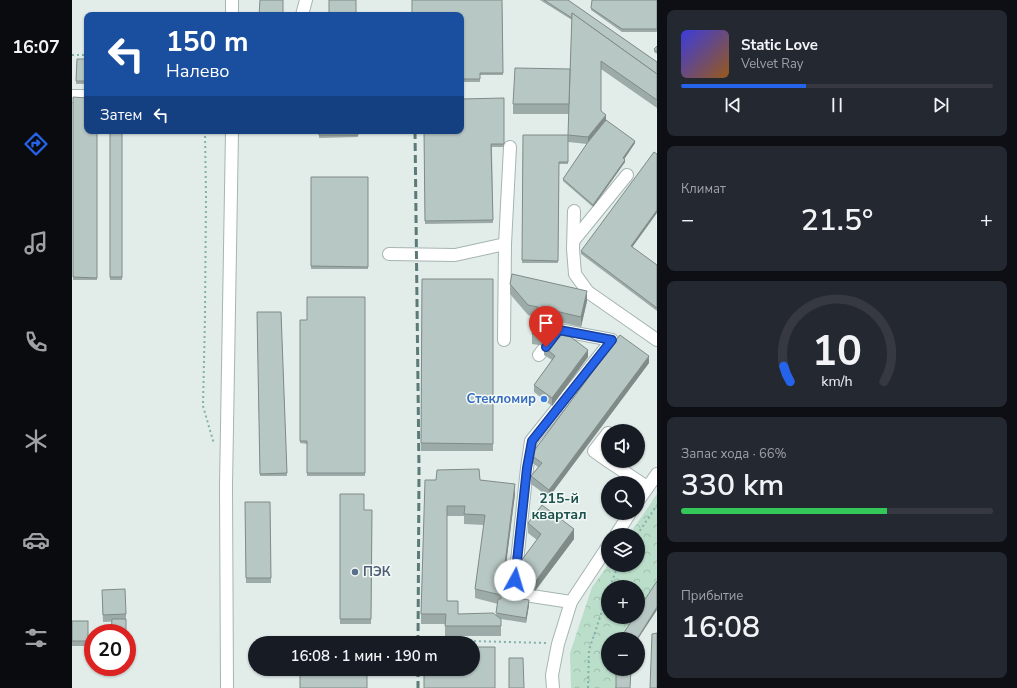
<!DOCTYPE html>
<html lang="ru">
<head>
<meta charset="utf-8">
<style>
  body { margin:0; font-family:"Nunito Sans",sans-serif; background:#242831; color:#f1f3f6; height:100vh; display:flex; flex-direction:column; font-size:15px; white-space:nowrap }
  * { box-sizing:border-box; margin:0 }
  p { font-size:13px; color:#9ea1a6 }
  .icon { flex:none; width:22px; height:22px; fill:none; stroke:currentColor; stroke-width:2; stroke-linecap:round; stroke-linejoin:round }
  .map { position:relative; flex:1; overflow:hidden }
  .sheet { display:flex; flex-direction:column; gap:10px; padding:10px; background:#0d0f14; width:360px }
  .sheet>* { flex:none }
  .guide { position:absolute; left:12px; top:12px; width:380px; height:122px; border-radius:8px; box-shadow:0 1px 3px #0004; background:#1a4fa0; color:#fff; overflow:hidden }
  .buttons { position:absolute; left:529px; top:424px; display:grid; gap:8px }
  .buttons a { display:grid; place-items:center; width:44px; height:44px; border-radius:50%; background:#171b24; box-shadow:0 1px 3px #0004; font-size:20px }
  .speed { position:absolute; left:12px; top:624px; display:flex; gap:8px; font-size:20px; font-weight:700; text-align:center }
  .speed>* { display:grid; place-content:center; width:52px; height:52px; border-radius:50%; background:#171b24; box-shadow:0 1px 3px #0004; line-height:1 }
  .speed .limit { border:6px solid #d22; background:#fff; color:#111 }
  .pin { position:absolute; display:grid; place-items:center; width:34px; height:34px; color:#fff; margin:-41px -17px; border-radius:50% 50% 50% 0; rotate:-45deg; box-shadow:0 0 4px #0007 }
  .pin .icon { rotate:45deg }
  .me { position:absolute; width:44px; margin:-22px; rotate:6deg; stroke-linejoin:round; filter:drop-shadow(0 0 3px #0008) }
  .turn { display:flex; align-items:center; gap:14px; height:84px; padding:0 16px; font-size:18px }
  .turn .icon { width:52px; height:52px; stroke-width:2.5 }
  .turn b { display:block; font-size:28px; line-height:34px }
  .then { display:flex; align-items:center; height:38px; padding:0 16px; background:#0003; gap:8px; font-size:15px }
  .big { font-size:30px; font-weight:600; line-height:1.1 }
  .sheet .card { flex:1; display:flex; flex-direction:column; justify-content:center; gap:6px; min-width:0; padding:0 14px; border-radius:8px; background:#242831 }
  .sheet .dial { align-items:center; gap:0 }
  .dial svg { height:104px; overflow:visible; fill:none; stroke:#363941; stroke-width:7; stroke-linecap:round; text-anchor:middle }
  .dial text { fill:#f1f3f6; stroke:none }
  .song { display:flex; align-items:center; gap:12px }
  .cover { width:48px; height:48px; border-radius:6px; background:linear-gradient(135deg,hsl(240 70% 55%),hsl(30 70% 35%)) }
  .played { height:4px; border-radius:2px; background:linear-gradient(90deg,#2563eb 40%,#363941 40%) }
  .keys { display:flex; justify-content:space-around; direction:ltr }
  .heat { display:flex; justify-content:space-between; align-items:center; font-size:22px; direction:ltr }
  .charge { height:6px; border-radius:3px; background:linear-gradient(90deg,#34c759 66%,#363941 0) }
  .trip { position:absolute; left:176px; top:636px; width:232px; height:40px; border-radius:20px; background:#171b24; box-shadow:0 1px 3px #0004; font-weight:600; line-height:40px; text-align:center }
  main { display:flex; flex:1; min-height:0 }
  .tabs { display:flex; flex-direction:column; width:72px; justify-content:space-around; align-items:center; background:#090b0e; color:#9ea1a6 }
  .tabs .icon { width:28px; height:28px }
  .tabs .selected { color:#2563eb }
  .tabs b { font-size:18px; color:#f1f3f6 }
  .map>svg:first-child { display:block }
</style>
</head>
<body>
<main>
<nav class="tabs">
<b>16:07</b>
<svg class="icon selected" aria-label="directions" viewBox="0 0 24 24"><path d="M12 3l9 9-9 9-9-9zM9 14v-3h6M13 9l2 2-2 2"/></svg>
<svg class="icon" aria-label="music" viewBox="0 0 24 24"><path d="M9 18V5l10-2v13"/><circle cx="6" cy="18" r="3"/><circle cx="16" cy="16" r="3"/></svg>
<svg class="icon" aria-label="phone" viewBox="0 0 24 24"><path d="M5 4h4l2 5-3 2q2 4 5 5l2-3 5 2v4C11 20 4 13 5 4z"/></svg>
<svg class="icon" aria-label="climate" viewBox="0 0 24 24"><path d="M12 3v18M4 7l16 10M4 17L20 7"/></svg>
<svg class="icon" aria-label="car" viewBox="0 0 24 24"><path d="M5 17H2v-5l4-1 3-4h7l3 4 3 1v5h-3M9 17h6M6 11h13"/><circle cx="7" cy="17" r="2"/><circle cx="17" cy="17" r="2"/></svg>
<svg class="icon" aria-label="filters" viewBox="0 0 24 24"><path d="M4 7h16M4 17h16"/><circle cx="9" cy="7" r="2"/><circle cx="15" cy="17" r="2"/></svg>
</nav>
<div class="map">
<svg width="585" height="688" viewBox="0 0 585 688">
  <defs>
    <pattern id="forest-crowns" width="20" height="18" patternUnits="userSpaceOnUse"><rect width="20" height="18" fill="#bbdeca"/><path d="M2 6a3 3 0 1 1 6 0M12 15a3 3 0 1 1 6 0" fill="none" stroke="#a0c0ae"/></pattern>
  </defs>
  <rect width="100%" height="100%" fill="#e2edea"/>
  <!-- forest -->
  <path fill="url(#forest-crowns)" d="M585 494V583L566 613V587H536V617H563L549 639H536V669H544V688H499L498 653 520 587 536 565H566V535H557Z"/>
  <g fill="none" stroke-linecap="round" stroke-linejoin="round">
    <!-- minor casing -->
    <g stroke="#a5b5b2" stroke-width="14">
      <g id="minor">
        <path d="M160 15V0"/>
        <path d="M230 15 234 0"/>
        <path d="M0 96H15"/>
        <path d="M502 211 501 249 503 274 516 292 585 340"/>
        <path d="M502 240 555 175"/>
        <path d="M317 254 383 255 433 244 438 147"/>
        <path d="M432 340 433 244"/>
        <path d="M467 355 487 330 540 340 459 441 455 468 443 580 453 595 499 602"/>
        <path d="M536 433 522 451 536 461"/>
        <path d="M536 461 575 487"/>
        <path d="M566 501 585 474"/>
        <path d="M544 535 558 513"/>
        <path d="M155 688 154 486 160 131"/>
        <path d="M481 688 480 675 486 644 499 602 536 546"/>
      </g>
    </g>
    <!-- path -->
    <g stroke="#82b1aa" stroke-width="2" stroke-dasharray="2 3" stroke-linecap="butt">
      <path d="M0 55H15"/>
      <path d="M133 131 134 197 133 315 131 406 142 444"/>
      <path d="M565 535 585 505"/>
      <path d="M538 587 546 565"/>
      <path d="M247 637 474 643"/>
      <path d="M516 688 517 650 536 593"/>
    </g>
    <!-- minor -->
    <use href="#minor" stroke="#fff" stroke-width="12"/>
    <!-- rail -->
    <g stroke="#5c7a77" stroke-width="3" stroke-dasharray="8 4" stroke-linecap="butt">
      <path d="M343 131 347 471 346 643"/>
      <path d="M346 669V688"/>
    </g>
  </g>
  <!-- wall -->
  <g fill="#9daba8" fill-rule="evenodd">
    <path d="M430 0 431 75H408V82H389V15Z"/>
    <path d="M468 0H496L585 62V108L529 69V111L534 120 563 143 552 159 553 162 521 207 491 181V179L515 144 496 142 497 114H441V104L498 69 500 20Z"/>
    <path d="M585 0V32H550L519 10V8Z"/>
    <path d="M585 46V54L582 52V49Z"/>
    <path d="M5 59H15V84H4Z"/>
    <path d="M1 97 25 131V280H1Z"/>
    <path d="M432 98V147H420L421 223 353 224 352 131Z"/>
    <rect x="38" y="131" width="12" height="149"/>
    <path d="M247 131H285L286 137 247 138Z"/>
    <path d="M451 135H496V164H487L486 263H450Z"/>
    <rect x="239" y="177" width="57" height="92"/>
    <path d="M560 247 585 265V311L509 254V251Z"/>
    <path d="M350 279H421V451H349Z"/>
    <path d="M438 284 515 301 509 327 479 320 474 346 516 357 480 406 462 392V385L480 360 472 355V347L473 346 460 344V334L464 317 456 315 438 294Z"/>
    <path d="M293 297V476H235V444L228 443V320H235Z"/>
    <path d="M185 312H209L215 476H188Z"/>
    <path d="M577 363 477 497 459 484V476L466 467 459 462V455Z"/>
    <path d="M364 480H408L443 494 430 595 457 605 454 623 429 619V636H373V624H349V614ZM375 516H392V524L412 525 403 589V598L426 604 424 616 386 614 375 601Z"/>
    <path d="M268 494 292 510H300L299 624H268Z"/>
    <path d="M173 502H198L199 583H174Z"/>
    <path d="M456 523 502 539 463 591 455 585V575L449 571V561L465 540 456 533Z"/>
    <path d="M30 597 54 614V621L31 622Z"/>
    <rect x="0" y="621" width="16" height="25"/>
  </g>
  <!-- shaded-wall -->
  <g fill="#808b88">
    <path d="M534 115V123L516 145V137Z"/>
    <path d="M563 141V143L551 161V158Z"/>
    <path d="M553 160V162L521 207V205Z"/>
    <path d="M585 210V213L559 249V246Z"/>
    <path d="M515 291V301L509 327V317Z"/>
    <path d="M479 310V320L473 347V337Z"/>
    <path d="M516 350V357L480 406V398Z"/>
    <path d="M577 356V363L477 497V490Z"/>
    <path d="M443 484V494L429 604V595Z"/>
    <path d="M502 529V539L463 591V582Z"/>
    <path d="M457 600V605L454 623V618Z"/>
    <path d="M585 607V610L566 639H565Z"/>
  </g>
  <!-- building -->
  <g fill="#b7c7c3" stroke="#808b88">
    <path d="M188 0H211V15H187Z"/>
    <rect x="257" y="0" width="27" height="15"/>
    <path d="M340 0H430L431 73H408V79H389V15H340Z"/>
    <path d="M472 0H496L585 62V74L500 13V18Z"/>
    <path d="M520 0H585V29H550L519 8Z"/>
    <path d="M500 13 585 74V100L529 61V111L534 115 516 137 496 135Z"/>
    <path d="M585 46V52L582 49Z"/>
    <path d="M5 59H15V81H4Z"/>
    <path d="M443 68 498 69 497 104H441Z"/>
    <path d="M1 97 15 98V131H25V278L1 277Z"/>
    <path d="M432 98V144H419L421 220 353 221 352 131H389V99Z"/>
    <path d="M534 120 563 141 551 158 553 160 521 205 491 179 516 142Z"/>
    <rect x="38" y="131" width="12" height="146"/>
    <path d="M247 131H285L286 135H247Z"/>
    <path d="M451 135H496V162H487L486 261 450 260Z"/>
    <path d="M582 152 585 154V210L559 246 585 265V308L509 251Z"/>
    <path d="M239 177H296V267L239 266Z"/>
    <path d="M440 274 515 291 509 317 479 310 473 337 460 334 466 307 456 305 438 284Z"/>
    <path d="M350 279H421V444L349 443Z"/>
    <path d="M235 297H293V473H235V441H228V320H235Z"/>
    <path d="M185 312H209L215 473 188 474Z"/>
    <path d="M487 328 516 350 480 398 462 385 483 356 472 347Z"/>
    <path d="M548 335 577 356 477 490 459 476 470 463 459 455Z"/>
    <path d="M407 469 408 480 443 484 429 595 403 589 413 515 392 514 393 506H375V601H386V614L421 613 429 619V626H373L374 614H349L353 480H364L365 470Z"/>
    <path d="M268 494H292V510H300L299 619H268Z"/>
    <path d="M173 502H198L199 578H174Z"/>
    <path d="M470 505 502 529 463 582 455 575 460 569 449 561 469 534 456 523Z"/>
    <path d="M585 581V607L565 639H548L562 617H566V610Z"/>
    <path d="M53 589 54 614 31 615 30 590Z"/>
    <path d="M429 595 457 600 454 618 424 613 426 599H429Z"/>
    <path d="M40 619H54V633H39Z"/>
    <rect x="0" y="621" width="16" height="20"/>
    <path d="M585 633V688H578L580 634Z"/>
    <path d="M401 647H423V688H352V669H401Z"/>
    <path d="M437 658H451L452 688H437Z"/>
    <path d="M237 669H295V688H228V670H237Z"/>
    <path d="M544 669H559L558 688H544Z"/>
  </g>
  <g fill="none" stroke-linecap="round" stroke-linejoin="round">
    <!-- route casing -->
    <g stroke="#184099" stroke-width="10">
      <path id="route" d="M443 580 455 468 460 441 540 340 487 330 474 347"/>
    </g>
    <!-- route -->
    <use href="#route" stroke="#2563eb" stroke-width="7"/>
  </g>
  <!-- markers -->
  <circle fill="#3f7fe0" stroke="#f3f9f7" stroke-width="1.5" cx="472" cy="399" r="4"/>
  <circle fill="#5c6f8a" stroke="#f3f9f7" stroke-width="1.5" cx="283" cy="572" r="4"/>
  <g text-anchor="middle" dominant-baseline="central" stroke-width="3" stroke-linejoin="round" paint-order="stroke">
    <!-- shop labels -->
    <g font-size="13" font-weight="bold" fill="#366cbe" stroke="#f3f9f7" text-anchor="end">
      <text x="464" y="399">Стекломир</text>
    </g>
    <!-- service labels -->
    <g font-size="13" font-weight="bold" fill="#4e5e75" stroke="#f3f9f7" text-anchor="start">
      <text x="291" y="572">ПЭК</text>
    </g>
    <!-- neighbourhood labels -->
    <g font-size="14" font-weight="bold" fill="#1d514d" stroke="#f3f9f7">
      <text x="487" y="498">215-й<tspan x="487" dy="16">квартал</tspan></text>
    </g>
  </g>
</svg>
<div class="buttons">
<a><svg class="icon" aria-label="sound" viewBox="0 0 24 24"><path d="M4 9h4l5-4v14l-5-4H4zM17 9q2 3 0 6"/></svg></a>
<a><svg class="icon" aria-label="search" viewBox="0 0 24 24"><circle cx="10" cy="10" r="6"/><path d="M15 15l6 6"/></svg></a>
<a><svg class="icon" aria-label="layers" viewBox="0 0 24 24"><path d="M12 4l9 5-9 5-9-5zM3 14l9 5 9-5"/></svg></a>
<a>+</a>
<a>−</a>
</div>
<div class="speed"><div class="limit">20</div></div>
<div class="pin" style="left:474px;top:347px;background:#d93025"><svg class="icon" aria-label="arrive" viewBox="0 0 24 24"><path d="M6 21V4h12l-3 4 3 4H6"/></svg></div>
<svg class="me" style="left:443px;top:580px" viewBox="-20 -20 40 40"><circle r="19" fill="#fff"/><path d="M0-13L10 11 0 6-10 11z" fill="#2563eb"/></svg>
<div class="trip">16:08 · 1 мин · 190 m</div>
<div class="guide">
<div class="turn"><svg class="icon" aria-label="left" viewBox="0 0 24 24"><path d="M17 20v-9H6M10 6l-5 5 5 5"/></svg><div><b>150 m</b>Налево</div></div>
<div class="then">Затем<svg class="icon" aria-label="left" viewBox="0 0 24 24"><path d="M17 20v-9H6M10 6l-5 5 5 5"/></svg></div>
</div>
</div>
<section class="sheet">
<div class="card">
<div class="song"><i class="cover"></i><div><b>Static Love</b><p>Velvet Ray</p></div></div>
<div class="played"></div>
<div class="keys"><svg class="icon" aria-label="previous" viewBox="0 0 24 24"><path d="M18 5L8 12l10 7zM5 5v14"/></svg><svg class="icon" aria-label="pause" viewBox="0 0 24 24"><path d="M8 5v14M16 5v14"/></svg><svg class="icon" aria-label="next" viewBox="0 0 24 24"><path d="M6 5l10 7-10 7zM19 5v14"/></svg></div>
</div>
<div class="card"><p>Климат</p>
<div class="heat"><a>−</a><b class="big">21.5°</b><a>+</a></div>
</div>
<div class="card dial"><svg viewBox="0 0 100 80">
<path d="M14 69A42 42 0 1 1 86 69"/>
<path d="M14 69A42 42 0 0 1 9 57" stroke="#2563eb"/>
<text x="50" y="56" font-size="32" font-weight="700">10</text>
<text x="50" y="72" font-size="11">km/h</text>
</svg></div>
<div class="card"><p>Запас хода · 66%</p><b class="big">330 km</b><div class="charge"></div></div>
<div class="card"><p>Прибытие</p><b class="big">16:08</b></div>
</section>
</main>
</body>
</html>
